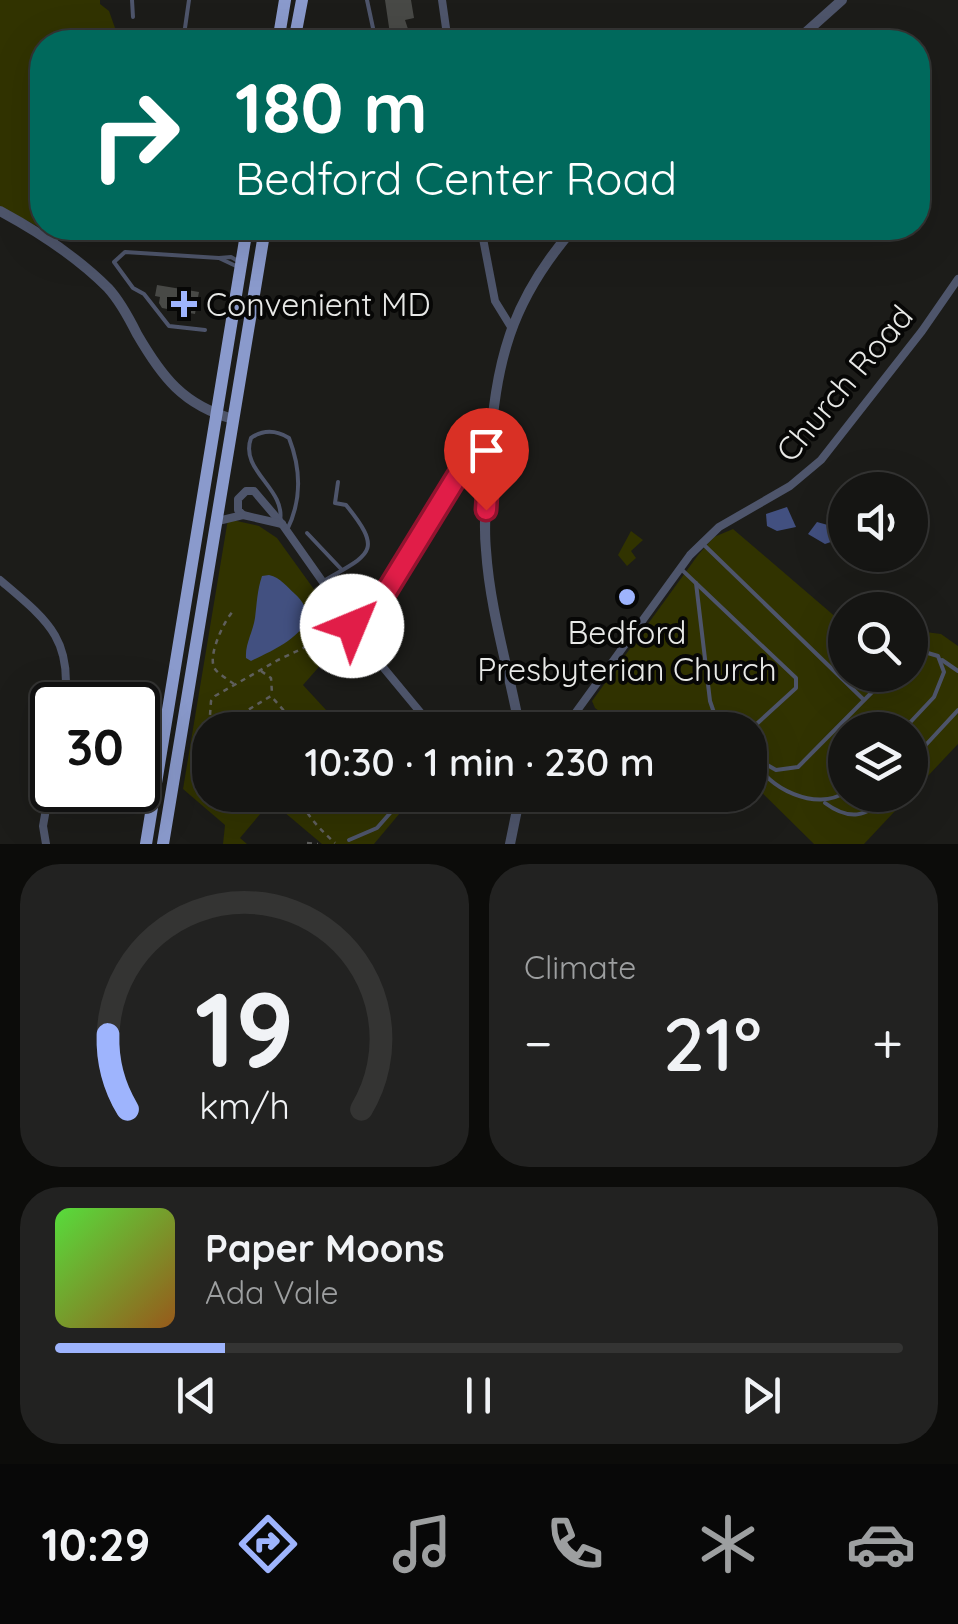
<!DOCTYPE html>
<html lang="en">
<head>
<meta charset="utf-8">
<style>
  body { margin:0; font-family:Quicksand,sans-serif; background:#222221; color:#f1f3f6; height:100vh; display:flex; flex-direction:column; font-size:38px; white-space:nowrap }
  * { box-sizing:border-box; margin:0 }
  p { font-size:32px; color:#9d9fa0 }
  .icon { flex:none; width:55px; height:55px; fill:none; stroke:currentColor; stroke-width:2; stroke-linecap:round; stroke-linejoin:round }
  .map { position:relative; height:844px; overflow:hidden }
  .details { display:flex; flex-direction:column; gap:20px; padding:20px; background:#0c0c0a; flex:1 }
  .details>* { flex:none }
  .banner { position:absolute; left:30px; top:30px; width:900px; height:210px; border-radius:40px; box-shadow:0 10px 40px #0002,0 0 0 2px #343433; background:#00695c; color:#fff; overflow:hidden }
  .fabs { position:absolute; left:828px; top:472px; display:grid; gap:20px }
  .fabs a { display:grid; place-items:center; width:100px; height:100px; border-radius:50%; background:#151513; box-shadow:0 10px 40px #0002,0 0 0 2px #343433; font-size:50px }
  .speed { position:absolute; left:30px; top:682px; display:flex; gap:20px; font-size:50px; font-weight:700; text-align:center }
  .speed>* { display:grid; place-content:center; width:130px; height:130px; border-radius:50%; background:#151513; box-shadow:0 10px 40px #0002,0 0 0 2px #343433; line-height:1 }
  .speed .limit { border:5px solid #111; border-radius:15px; background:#fff; color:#111 }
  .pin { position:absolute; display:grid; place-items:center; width:85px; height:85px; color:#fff; margin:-102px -42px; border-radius:50% 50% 50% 0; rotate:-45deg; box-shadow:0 0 10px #0007 }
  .pin .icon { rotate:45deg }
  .me { position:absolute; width:110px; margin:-55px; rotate:45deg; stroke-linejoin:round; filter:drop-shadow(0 0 8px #0008) }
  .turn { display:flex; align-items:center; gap:35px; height:210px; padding:0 40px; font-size:45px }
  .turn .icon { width:130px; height:130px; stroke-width:2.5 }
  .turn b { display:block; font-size:70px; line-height:85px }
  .big { font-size:75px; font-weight:600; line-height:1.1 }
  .details .tile { flex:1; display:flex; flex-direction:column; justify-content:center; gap:15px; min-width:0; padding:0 35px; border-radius:40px; background:#222221 }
  .details .dial { align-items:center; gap:0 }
  .dial svg { height:260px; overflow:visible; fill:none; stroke:#343433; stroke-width:7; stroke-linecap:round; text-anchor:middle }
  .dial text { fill:#f1f3f6; stroke:none }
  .song { display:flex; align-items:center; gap:30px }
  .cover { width:120px; height:120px; border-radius:15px; background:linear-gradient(135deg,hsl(110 70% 55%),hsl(30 70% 35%)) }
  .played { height:10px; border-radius:5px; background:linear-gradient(90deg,#9eb4fd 20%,#343433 20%) }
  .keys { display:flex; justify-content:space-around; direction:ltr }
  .heat { display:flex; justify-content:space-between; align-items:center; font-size:55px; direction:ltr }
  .details .tiles { flex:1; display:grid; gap:20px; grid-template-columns:1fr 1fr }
  .tile:last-child { grid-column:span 2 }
  .trip { position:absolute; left:192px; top:712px; width:575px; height:100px; border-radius:40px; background:#151513; box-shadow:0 10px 40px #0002,0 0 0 2px #343433; font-weight:600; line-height:100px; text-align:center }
  .dock { display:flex; height:160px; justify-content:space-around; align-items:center; background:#080808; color:#9d9fa0 }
  .dock .icon { width:70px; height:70px }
  .dock .on { color:#9eb4fd }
  .dock b { font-size:45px; color:#f1f3f6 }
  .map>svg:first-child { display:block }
</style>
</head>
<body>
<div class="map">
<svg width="958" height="844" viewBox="0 0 958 844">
  <rect width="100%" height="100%" fill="#1c1c19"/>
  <!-- green -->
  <g fill="#313300">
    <path d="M0 0H100V4L109 11 120 42H42V228H49L46 231 0 206Z"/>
    <path d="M228 519 259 526 277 538 347 635 303 685 339 724 337 727 341 730H210V795H415L374 844H322L271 801 240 838 247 844H223L225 825 183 789Z"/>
    <path d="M733 529 845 625V675H910V630L941 634 958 646V744L910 795V730H845V795H910L864 844H814L750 781V730H624L595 708 592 701 698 555 714 537Z"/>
    <path d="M631 531 643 540 631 551 636 558 627 566 618 555Z"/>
  </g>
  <!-- water -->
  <g fill="#425080">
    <path d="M787 507 796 527 777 531 767 526 766 514Z"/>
    <path d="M817 522 842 529 845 537 825 544 808 534Z"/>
    <path d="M269 575C281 578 286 586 295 594 330 626 276 649 251 661L246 658C245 644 253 632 255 618 257 603 257 591 262 576Z"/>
  </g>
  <!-- building -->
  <g fill="#484946">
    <path d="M385 0H411L414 18 405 20 410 35 391 41Z"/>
    <path d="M157 285 199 292 195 314 162 308 159 303 160 297 155 296Z"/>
  </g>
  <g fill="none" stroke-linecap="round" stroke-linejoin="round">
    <!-- path -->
    <g stroke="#5f5f5d" stroke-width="2.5" stroke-dasharray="5 5" stroke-linecap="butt">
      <path d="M272 234 291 239 317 240 328 228"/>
      <path d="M261 671 271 678 272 693"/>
      <path d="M234 684C229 680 216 673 214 667 208 654 225 619 234 610"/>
      <path d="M225 728 210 715 211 701 215 696 278 660 346 628"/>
      <path d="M226 728 233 719 271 696 286 713 290 730"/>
      <path d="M299 795C305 815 320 829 335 843"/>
      <path d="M307 843 318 844"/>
    </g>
    <!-- service -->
    <g stroke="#4e556b" stroke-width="4">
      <path d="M132 0 133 17"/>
      <path d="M367 0 376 42"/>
      <path d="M183 42 189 0"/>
      <path d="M53 243 66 228"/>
      <path d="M219 258 231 257 238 261"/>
      <path d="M205 330 169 326 144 294 133 288 114 262 125 252 219 258 236 266"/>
      <path d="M280 521C286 488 239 471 251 438 264 429 276 430 289 438 301 469 302 500 287 530"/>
      <path d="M307 533 342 570"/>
      <path d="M702 543 863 699"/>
      <path d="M680 568 796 678V688L750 730"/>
      <path d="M322 582C369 554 385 553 346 505L335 503 338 482"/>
      <path d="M696 583 710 701 720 730"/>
      <path d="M942 660 958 671"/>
      <path d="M903 730 934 697 944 672 938 656 921 651 910 656"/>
      <path d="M750 755 776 770 798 767 889 675"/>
      <path d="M754 758C766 789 818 812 845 792"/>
      <path d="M910 762 958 710"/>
      <path d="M825 803C848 820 868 819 884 795"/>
      <path d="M349 840 377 828 406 795"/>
    </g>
    <!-- minor -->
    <g stroke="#4e556b" stroke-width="8">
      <path d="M442 0 448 42"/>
      <path d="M481 228 495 301 511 327"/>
      <path d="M243 515 238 510V499L246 491H254L282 524 382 666 435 730"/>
      <path d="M218 521 243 515 282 524"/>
      <path d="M0 580C47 620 74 639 64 705"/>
      <path d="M352 626 386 592 462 466 472 455 490 446"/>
      <path d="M563 730 690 555 719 527 790 486 821 460 922 331 958 279"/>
      <path d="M491 795 518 809"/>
      <path d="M46 844 43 826 52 775"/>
    </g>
    <!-- tertiary -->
    <g stroke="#4e556b" stroke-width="10">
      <path d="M795 42 842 0"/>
      <path d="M0 211C39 232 77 257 108 288 120 301 129 318 137 334 162 377 183 405 233 419"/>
      <path d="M520 730C509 670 490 611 486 550 483 520 487 488 489 458 496 362 509 303 574 228"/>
      <path d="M510 844 520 795"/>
    </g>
    <!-- trunk -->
    <g stroke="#8a9acc" stroke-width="12">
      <path d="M278 42 285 0"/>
      <path d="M294 42 302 0"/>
      <path d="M146 844 247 228"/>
      <path d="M163 844 265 228"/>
    </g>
  </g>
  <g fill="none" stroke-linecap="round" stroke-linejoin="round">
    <!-- route casing -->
    <g stroke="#92132f" stroke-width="25">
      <path id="route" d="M352 626 386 592 467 460 490 446 486 510"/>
    </g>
    <!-- route -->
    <use href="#route" stroke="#e11d48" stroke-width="18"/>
  </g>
  <!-- markers -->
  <g fill="#9eb4fd" stroke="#070706" stroke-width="4">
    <path d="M179 289h10v10h10v10h-10v10h-10v-10h-10v-10h10z"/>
    <circle cx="627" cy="597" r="10"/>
  </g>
  <g text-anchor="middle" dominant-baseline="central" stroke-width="8" stroke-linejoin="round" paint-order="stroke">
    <!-- poi labels -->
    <g font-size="32" fill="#e8e9e7" stroke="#070706" text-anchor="start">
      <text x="206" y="304">Convenient MD</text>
      <text x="627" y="632" text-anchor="middle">Bedford<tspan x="627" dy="37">Presbyterian Church</tspan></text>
    </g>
    <!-- street labels -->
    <g font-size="32" fill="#e8e9e7" stroke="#070706">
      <text transform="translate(844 383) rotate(-50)">Church Road</text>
    </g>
  </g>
</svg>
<div class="fabs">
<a><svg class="icon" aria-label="sound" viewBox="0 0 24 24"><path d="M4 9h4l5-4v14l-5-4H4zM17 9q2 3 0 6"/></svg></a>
<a><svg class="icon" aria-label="search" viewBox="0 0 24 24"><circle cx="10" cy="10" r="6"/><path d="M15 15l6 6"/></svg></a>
<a><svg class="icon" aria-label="layers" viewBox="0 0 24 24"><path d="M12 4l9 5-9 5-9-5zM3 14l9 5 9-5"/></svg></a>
</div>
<div class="speed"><div class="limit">30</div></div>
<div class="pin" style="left:486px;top:510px;background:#d93025"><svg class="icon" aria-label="arrive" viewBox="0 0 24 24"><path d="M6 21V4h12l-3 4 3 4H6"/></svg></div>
<svg class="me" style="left:352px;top:626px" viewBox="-20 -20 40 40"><circle r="19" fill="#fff"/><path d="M0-13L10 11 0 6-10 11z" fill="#e11d48"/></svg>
<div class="trip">10:30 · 1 min · 230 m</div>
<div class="banner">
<div class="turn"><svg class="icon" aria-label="right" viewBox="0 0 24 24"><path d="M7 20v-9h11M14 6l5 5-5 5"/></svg><div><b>180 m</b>Bedford Center Road</div></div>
</div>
</div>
<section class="details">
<div class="tiles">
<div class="tile dial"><svg viewBox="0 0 100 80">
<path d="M14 69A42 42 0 1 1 86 69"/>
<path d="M14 69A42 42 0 0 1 8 46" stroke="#9eb4fd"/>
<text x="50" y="56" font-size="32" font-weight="700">19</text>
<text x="50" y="72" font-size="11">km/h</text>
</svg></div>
<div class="tile"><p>Climate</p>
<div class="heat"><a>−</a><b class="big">21°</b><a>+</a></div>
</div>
<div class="tile">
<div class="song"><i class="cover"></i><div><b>Paper Moons</b><p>Ada Vale</p></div></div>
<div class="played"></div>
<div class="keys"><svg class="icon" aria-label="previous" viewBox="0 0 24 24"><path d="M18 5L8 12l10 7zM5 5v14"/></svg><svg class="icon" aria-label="pause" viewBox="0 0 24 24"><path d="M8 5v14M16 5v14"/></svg><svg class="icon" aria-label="next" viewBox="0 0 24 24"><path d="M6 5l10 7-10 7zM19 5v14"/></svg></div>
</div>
</div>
</section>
<nav class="dock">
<b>10:29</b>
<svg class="icon on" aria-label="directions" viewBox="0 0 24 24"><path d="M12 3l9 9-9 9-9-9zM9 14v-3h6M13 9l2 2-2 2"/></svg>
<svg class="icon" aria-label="music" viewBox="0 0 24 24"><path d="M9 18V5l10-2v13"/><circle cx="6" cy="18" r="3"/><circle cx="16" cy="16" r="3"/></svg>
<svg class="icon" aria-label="phone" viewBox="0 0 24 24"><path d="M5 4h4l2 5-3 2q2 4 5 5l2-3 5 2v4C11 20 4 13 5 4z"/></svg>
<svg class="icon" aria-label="climate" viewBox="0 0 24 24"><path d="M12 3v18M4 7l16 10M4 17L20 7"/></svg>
<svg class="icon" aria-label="car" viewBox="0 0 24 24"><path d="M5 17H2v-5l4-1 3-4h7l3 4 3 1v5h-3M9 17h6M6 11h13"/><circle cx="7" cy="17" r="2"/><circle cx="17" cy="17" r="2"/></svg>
</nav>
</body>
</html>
